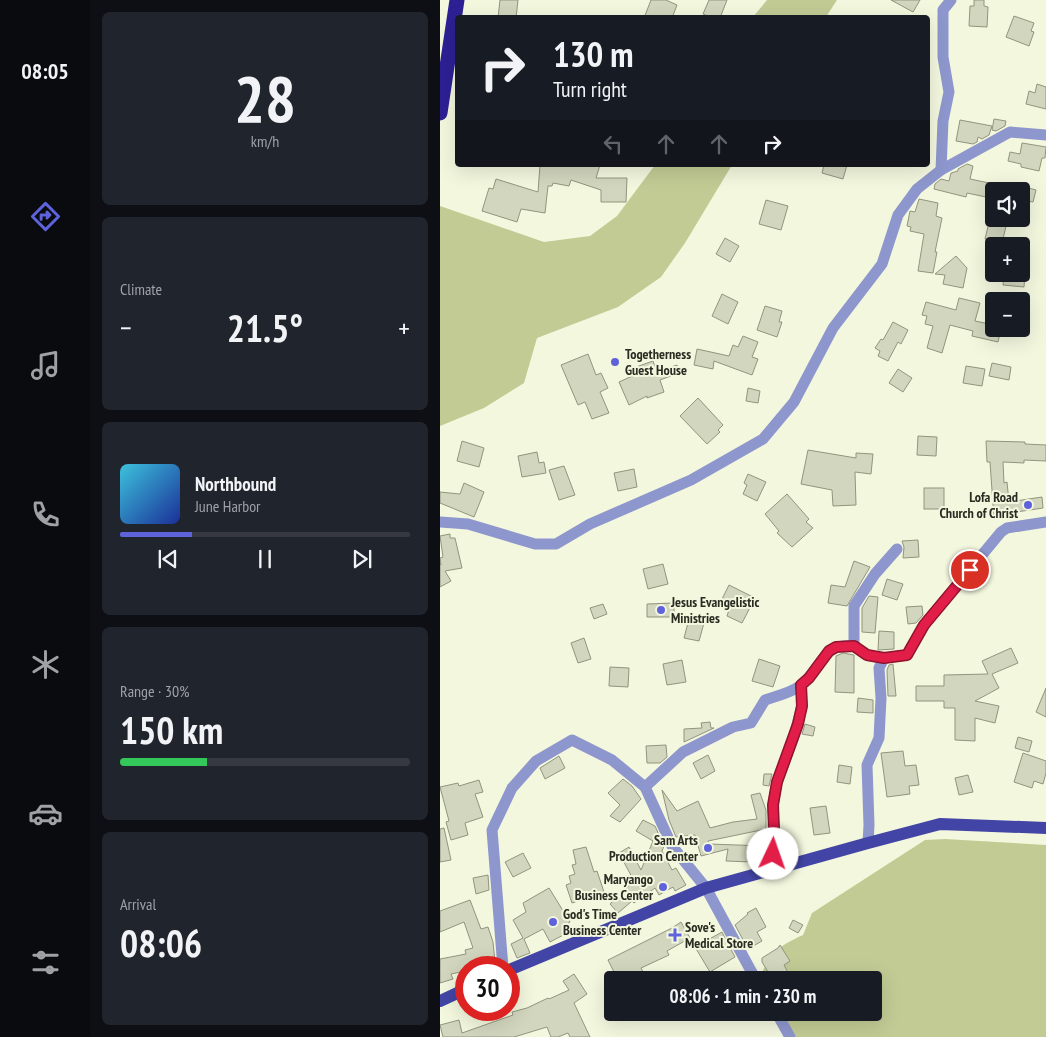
<!DOCTYPE html>
<html lang="en">
<head>
<meta charset="utf-8">
<style>
  body { margin:0; font-family:"PT Sans Narrow",sans-serif; background:#20242c; color:#f1f3f6; height:100vh; display:flex; flex-direction:column; font-size:19px; white-space:nowrap }
  * { box-sizing:border-box; margin:0 }
  p { font-size:16px; color:#9ea1a6 }
  .icon { flex:none; width:28px; height:28px; fill:none; stroke:currentColor; stroke-width:2; stroke-linecap:round; stroke-linejoin:round }
  .map { position:relative; flex:1; overflow:hidden }
  .side { display:flex; flex-direction:column; gap:12px; padding:12px; background:#0d0f14; width:350px }
  .side>* { flex:none }
  .hud { position:absolute; left:15px; top:15px; width:475px; height:152px; border-radius:5px; box-shadow:0 5px 20px #0002; background:#171b24; color:#f1f3f6; overflow:hidden }
  .tools { position:absolute; left:545px; top:182px; display:grid; gap:10px }
  .tools a { display:grid; place-items:center; width:45px; height:45px; border-radius:5px; background:#171b24; box-shadow:0 5px 20px #0002; font-size:25px }
  .speed { position:absolute; left:15px; top:956px; display:flex; gap:10px; font-size:25px; font-weight:700; text-align:center }
  .speed>* { display:grid; place-content:center; width:65px; height:65px; border-radius:50%; background:#171b24; box-shadow:0 5px 20px #0002; line-height:1 }
  .speed .limit { border:8px solid #d22; background:#fff; color:#111 }
  .pin { position:absolute; display:grid; place-items:center; width:42px; height:42px; color:#fff; margin:-21px; border:2px solid #fff; border-radius:50%; box-shadow:0 1px 5px #0007 }
  .me { position:absolute; width:55px; margin:-28px; rotate:3deg; stroke-linejoin:round; filter:drop-shadow(0 0 4px #0008) }
  .turn { display:flex; align-items:center; gap:18px; height:105px; padding:0 15px; font-size:22px }
  .turn .icon { width:65px; height:65px; stroke-width:2.5 }
  .turn b { display:block; font-size:35px; line-height:42px }
  .lanes { display:flex; align-items:center; height:48px; padding:0 15px; background:#0003; justify-content:center; gap:25px; direction:ltr }
  .lanes .off { opacity:.35 }
  .big { font-size:38px; font-weight:800; line-height:1.1 }
  .side .widget { flex:1; display:flex; flex-direction:column; justify-content:center; gap:8px; min-width:0; padding:0 18px; border-radius:8px; background:#20242c }
  .side .dial { align-items:center; gap:0 }
  .dial b { font-size:65px; line-height:1 }
  .song { display:flex; align-items:center; gap:15px }
  .cover { width:60px; height:60px; border-radius:8px; background:linear-gradient(135deg,hsl(190 70% 55%),hsl(230 70% 35%)) }
  .played { height:5px; border-radius:2px; background:linear-gradient(90deg,#5e63db 25%,#363941 25%) }
  .keys { display:flex; justify-content:space-around; direction:ltr }
  .heat { display:flex; justify-content:space-between; align-items:center; font-size:28px; direction:ltr }
  .charge { height:8px; border-radius:4px; background:linear-gradient(90deg,#34c759 30%,#363941 0) }
  .trip { position:absolute; left:164px; top:971px; width:278px; height:50px; border-radius:5px; background:#171b24; box-shadow:0 5px 20px #0002; font-weight:800; line-height:50px; text-align:center }
  main { display:flex; flex:1; min-height:0 }
  .menu { display:flex; flex-direction:column; width:90px; justify-content:space-around; align-items:center; background:#090b0e; color:#9ea1a6 }
  .menu .icon { width:35px; height:35px }
  .menu .selected { color:#5e63db }
  .menu b { font-size:22px; color:#f1f3f6 }
  .map>svg:first-child { display:block }
</style>
</head>
<body>
<main>
<nav class="menu">
<b>08:05</b>
<svg class="icon selected" aria-label="directions" viewBox="0 0 24 24"><path d="M12 3l9 9-9 9-9-9zM9 14v-3h6M13 9l2 2-2 2"/></svg>
<svg class="icon" aria-label="music" viewBox="0 0 24 24"><path d="M9 18V5l10-2v13"/><circle cx="6" cy="18" r="3"/><circle cx="16" cy="16" r="3"/></svg>
<svg class="icon" aria-label="phone" viewBox="0 0 24 24"><path d="M5 4h4l2 5-3 2q2 4 5 5l2-3 5 2v4C11 20 4 13 5 4z"/></svg>
<svg class="icon" aria-label="climate" viewBox="0 0 24 24"><path d="M12 3v18M4 7l16 10M4 17L20 7"/></svg>
<svg class="icon" aria-label="car" viewBox="0 0 24 24"><path d="M5 17H2v-5l4-1 3-4h7l3 4 3 1v5h-3M9 17h6M6 11h13"/><circle cx="7" cy="17" r="2"/><circle cx="17" cy="17" r="2"/></svg>
<svg class="icon" aria-label="filters" viewBox="0 0 24 24"><path d="M4 7h16M4 17h16"/><circle cx="9" cy="7" r="2"/><circle cx="15" cy="17" r="2"/></svg>
</nav>
<section class="side">
<div class="widget dial"><b>28</b><p>km/h</p></div>
<div class="widget"><p>Climate</p>
<div class="heat"><a>−</a><b class="big">21.5°</b><a>+</a></div>
</div>
<div class="widget">
<div class="song"><i class="cover"></i><div><b>Northbound</b><p>June Harbor</p></div></div>
<div class="played"></div>
<div class="keys"><svg class="icon" aria-label="previous" viewBox="0 0 24 24"><path d="M18 5L8 12l10 7zM5 5v14"/></svg><svg class="icon" aria-label="pause" viewBox="0 0 24 24"><path d="M8 5v14M16 5v14"/></svg><svg class="icon" aria-label="next" viewBox="0 0 24 24"><path d="M6 5l10 7-10 7zM19 5v14"/></svg></div>
</div>
<div class="widget"><p>Range · 30%</p><b class="big">150 km</b><div class="charge"></div></div>
<div class="widget"><p>Arrival</p><b class="big">08:06</b></div>
</section>
<div class="map">
<svg width="606" height="1037" viewBox="0 0 606 1037">
  <rect width="100%" height="100%" fill="#f3f7de"/>
  <!-- green -->
  <g fill="#c2cb94">
    <path d="M327 0H397L386 17H313Z"/>
    <path d="M215 165H292L245 243 221 277 178 307 97 338 84 383 44 408 0 426V206L104 242 150 236 177 216Z"/>
    <path d="M505 839 606 845V1037H352L337 1013 432 1012V980H319C329 954 338 946 363 935L372 913 485 840Z"/>
  </g>
  <!-- building -->
  <g fill="#d2d6be" stroke="#91957e">
    <path d="M60 0H78L76 18H58Z"/>
    <path d="M211 0H226L237 5 232 18H204Z"/>
    <path d="M269 0H287L280 18H273L263 14Z"/>
    <path d="M451 0H480L473 12Z"/>
    <path d="M534 0H544V6L548 7 547 27 529 26 530 6H534Z"/>
    <path d="M574 16 594 23 591 31 594 32 589 46 566 37Z"/>
    <path d="M597 84 606 87V109L586 104 589 91 595 93Z"/>
    <path d="M554 119 566 121 565 126 556 131 552 130Z"/>
    <path d="M520 120 552 126 549 135 542 139 538 137 537 142 533 144 516 141Z"/>
    <path d="M582 143 606 147 605 158H602L599 171 581 167V164L568 161 570 152 580 154Z"/>
    <path d="M527 164 533 166 530 179 549 183 546 197 527 193 526 197 494 189 495 184 501 179 509 181 511 173 518 171V169Z"/>
    <path d="M100 165H160L156 178H187L186 202H161V190L131 180 129 186 113 183 112 186H108L105 213 81 209 77 222 42 211 49 188 53 189 56 179 98 192Z"/>
    <path d="M384 165H407L403 179 382 173Z"/>
    <path d="M581 186 596 190 593 202 581 200Z"/>
    <path d="M479 199 498 203 496 216 502 218 495 252H497L493 273 478 271 484 234 470 231 471 227 467 226 470 211 475 212Z"/>
    <path d="M326 200 348 206 341 230 319 224Z"/>
    <path d="M550 218 567 222 562 243 545 239Z"/>
    <path d="M285 238 299 246 290 262 276 254Z"/>
    <path d="M516 256 527 268 523 288 503 284 505 275 495 274Z"/>
    <path d="M564 274H585L584 287 563 285Z"/>
    <path d="M282 294 298 302 288 324 272 316Z"/>
    <path d="M519 298 540 303 535 321 554 325V329H561L558 342 532 336 533 331 510 325 502 353 487 348 493 326 485 324 487 316 482 315 486 302 516 310Z"/>
    <path d="M325 306 342 311 339 322H342L337 337 317 330Z"/>
    <path d="M453 322 468 330 461 344 458 342 448 361 438 356 440 351 435 348 441 339 443 340Z"/>
    <path d="M303 336 318 342 312 357 318 359 312 375 274 361 273 369 254 365 257 349 289 356 293 345 298 347Z"/>
    <path d="M148 354 156 375 161 373 168 388 160 392 169 413 152 419 145 402 138 405 121 365Z"/>
    <path d="M213 361 217 372 237 365 239 373 220 380 224 392 207 398V396L189 405 179 382 199 373 196 367Z"/>
    <path d="M552 363 571 367 569 380 549 376Z"/>
    <path d="M526 366 545 369 542 386 523 383Z"/>
    <path d="M458 369 472 378 463 392 449 383Z"/>
    <path d="M308 388 320 391 318 403 306 401Z"/>
    <path d="M258 398 283 425 278 430 280 432 267 444 240 416Z"/>
    <path d="M478 436 497 437 496 456 477 455Z"/>
    <path d="M22 441 44 448 39 467 17 461Z"/>
    <path d="M546 441 585 442V444L606 445V461L584 460V463L563 462 564 483 567 482 569 502 602 497 603 508 570 513V518L554 519 550 462H547Z"/>
    <path d="M368 450 416 458V453L433 454 431 474 415 472 416 505 393 506 392 490 361 484Z"/>
    <path d="M97 452 99 463 104 462 106 473 82 477 78 456Z"/>
    <path d="M124 466 135 495 119 500 109 470Z"/>
    <path d="M194 469 197 487 178 491 174 473Z"/>
    <path d="M308 474 326 482 317 501 303 494 307 485 304 483Z"/>
    <path d="M24 483 44 492 34 517 0 503V492L20 494Z"/>
    <rect x="484" y="488" width="20" height="21"/>
    <path d="M347 494 369 519 366 522 373 528 352 547 337 533 339 531 325 514Z"/>
    <path d="M10 534V538H15L22 568 5 571 11 581 0 587V563L1 565 0 558 3 557 0 536Z"/>
    <path d="M478 540 479 557 463 558 464 547 462 541Z"/>
    <path d="M414 561 430 567 407 606 388 603 391 585 405 587Z"/>
    <path d="M223 564 228 584 208 589 203 569Z"/>
    <path d="M447 579 463 584 457 600 442 595Z"/>
    <path d="M289 585 315 598 302 623 287 616 289 610 279 605Z"/>
    <path d="M429 596 438 597 435 633 422 632V608Z"/>
    <path d="M234 603V617H207V604Z"/>
    <path d="M163 604 167 614 154 619 150 608Z"/>
    <path d="M482 606 483 615 476 623 468 624 466 607Z"/>
    <path d="M249 619 264 623 259 641 244 638Z"/>
    <path d="M439 631 454 632V649L438 650Z"/>
    <path d="M144 638 151 659 138 663 131 643Z"/>
    <path d="M571 648 578 663 552 674 559 688 535 701 559 706 555 723 535 718V741L515 740V708H504V701H476V686H504V675L548 674 542 661Z"/>
    <path d="M403 653 414 655V693L395 692 396 656Z"/>
    <path d="M319 659 340 666 333 687 312 681Z"/>
    <path d="M242 660 246 682 227 685 223 664Z"/>
    <path d="M453 664 456 696H448L447 670 449 665Z"/>
    <path d="M170 667 189 668 188 687 169 686Z"/>
    <path d="M606 688V717L596 712Z"/>
    <path d="M418 698 433 700V713L417 712Z"/>
    <path d="M270 722 271 728H274L244 742V729L262 728 261 723Z"/>
    <path d="M365 724 375 727 373 736 362 734Z"/>
    <path d="M578 737 592 741 589 752 575 748Z"/>
    <path d="M226 745 227 757 220 763H207L206 746Z"/>
    <path d="M463 751 465 766 476 765 479 785 469 786 470 794 447 797 441 753Z"/>
    <path d="M583 753 606 761V773L603 784 594 781 592 788 574 782Z"/>
    <path d="M268 755 275 771 261 779 253 763Z"/>
    <path d="M119 756 125 768 105 779 100 768Z"/>
    <path d="M399 765 412 767 410 784 397 782Z"/>
    <path d="M324 774H332L329 786 323 785Z"/>
    <path d="M528 775 533 792 519 795 515 778Z"/>
    <path d="M183 779 192 786 201 799 180 822 170 816 180 805 168 793Z"/>
    <path d="M39 780 43 792 35 794 43 817 25 823 28 835 11 840 6 822 9 821 0 787 18 783 19 786Z"/>
    <path d="M222 790 237 811 258 801 270 828 293 822 317 819 311 795 320 793 326 810V829L268 841 269 844 325 846 326 859 311 858 312 862 286 861 288 849 261 856 255 835 236 837 229 820Z"/>
    <path d="M386 806 390 833 374 835 370 808Z"/>
    <path d="M203 820 215 826 224 846 222 851 232 870 236 868 246 885 235 891 233 887 219 895 215 888 194 903 192 901 178 913 170 904 194 881 179 853 189 847 201 870 213 841 196 831Z"/>
    <path d="M4 828 11 860 0 862V829Z"/>
    <path d="M146 847 154 872 157 871 164 892 132 903 126 885 131 883 129 876 135 874 132 865 136 864 133 850Z"/>
    <path d="M83 853 91 868 73 877 65 862Z"/>
    <path d="M48 875 49 890 36 894 33 878Z"/>
    <path d="M109 888 130 922 127 924 131 931 110 942 103 929 84 939 90 953 77 958 71 944 83 938 73 920 86 912 83 903Z"/>
    <path d="M30 900 41 929 48 927 53 942 55 962 36 968H26V971L11 974 13 979 0 983V959L26 954 25 950 33 948 24 922 0 932V911Z"/>
    <path d="M316 908 326 927 317 932 322 941 308 949 295 925 308 914 307 913Z"/>
    <path d="M353 920 363 925 358 933 349 928Z"/>
    <path d="M241 922 250 938 227 951 229 955 201 968 207 980H178L168 960 232 928Z"/>
    <path d="M282 932 295 957 270 972 255 947Z"/>
    <path d="M340 945 350 961 344 965 352 980H333L322 962V958L338 948Z"/>
    <path d="M134 974 147 994 134 1003 150 1037H130L128 1033 118 1037H111L107 1027 74 1037H3L0 1025 19 1020 22 1033 73 1015 72 1012 87 1008 108 998 109 999 129 990 123 981Z"/>
  </g>
  <g fill="none" stroke-linecap="round" stroke-linejoin="round">
    <!-- street -->
    <g stroke="#8e97cd" stroke-width="11">
      <path d="M501 170 503 121 509 92 503 57V10L511 0"/>
      <path d="M0 522 28 524 95 544H116L150 524 251 480 323 439 354 402 393 328 442 264 458 215 477 189 501 170 570 132 606 135"/>
      <path d="M414 646V606L435 574 457 549"/>
      <path d="M205 787 243 752 293 727 311 723 325 700C337 696 350 693 360 686 380 671 383 642 412 646 417 647 421 651 425 654 430 657 438 657 444 658"/>
      <path d="M428 843 429 825 427 765 439 738 441 698 439 668 444 658 467 655 484 625 561 532 567 528 606 522"/>
      <path d="M334 869 332 839 334 830 333 805 337 782 354 736 362 706 361 685"/>
      <path d="M63 968 52 830 72 788 96 761 132 740 172 760 205 787 232 846 266 888 316 980"/>
      <path d="M336 1012 350 1037"/>
    </g>
    <!-- primary -->
    <g stroke="#4245a5" stroke-width="12">
      <path d="M69 970 266 888 428 843 500 824 606 828"/>
      <path d="M0 1001 26 989"/>
    </g>
    <!-- highway -->
    <path stroke="#2d2094" stroke-width="15" d="M0 113 17 0"/>
  </g>
  <g fill="none" stroke-linecap="round" stroke-linejoin="round">
    <!-- route casing -->
    <g stroke="#92132f" stroke-width="12">
      <path id="route" d="M333 854 332 839 334 830 333 805 337 782 358 724 362 706 361 685 369 678 389 651 396 647 414 646 427 655 444 658 467 655 484 625 530 570"/>
    </g>
    <!-- route -->
    <use href="#route" stroke="#e11d48" stroke-width="9"/>
  </g>
  <!-- markers -->
  <g fill="#5e63db" stroke="#f3f7de" stroke-width="2">
    <circle cx="175" cy="362" r="5"/>
    <circle cx="588" cy="505" r="5"/>
    <circle cx="221" cy="610" r="5"/>
    <circle cx="268" cy="848" r="5"/>
    <circle cx="223" cy="887" r="5"/>
    <circle cx="113" cy="922" r="5"/>
    <path d="M232.5 927.5h5v5h5v5h-5v5h-5v-5h-5v-5h5z"/>
  </g>
  <g text-anchor="middle" dominant-baseline="central" stroke-width="4" stroke-linejoin="round" paint-order="stroke">
    <!-- poi labels -->
    <g font-size="14" font-weight="bold" fill="#2a2b22" stroke="#f3f7de" text-anchor="start">
      <text x="185" y="354">Togetherness<tspan x="185" dy="16">Guest House</tspan></text>
      <text x="578" y="497" text-anchor="end">Lofa Road<tspan x="578" dy="16">Church of Christ</tspan></text>
      <text x="231" y="602">Jesus Evangelistic<tspan x="231" dy="16">Ministries</tspan></text>
      <text x="258" y="840" text-anchor="end">Sam Arts<tspan x="258" dy="16">Production Center</tspan></text>
      <text x="213" y="879" text-anchor="end">Maryango<tspan x="213" dy="16">Business Center</tspan></text>
      <text x="123" y="914">God's Time<tspan x="123" dy="16">Business Center</tspan></text>
      <text x="245" y="927">Sove's<tspan x="245" dy="16">Medical Store</tspan></text>
    </g>
  </g>
</svg>
<div class="tools">
<a><svg class="icon" aria-label="sound" viewBox="0 0 24 24"><path d="M4 9h4l5-4v14l-5-4H4zM17 9q2 3 0 6"/></svg></a>
<a>+</a>
<a>−</a>
</div>
<div class="speed"><div class="limit">30</div></div>
<div class="pin" style="left:530px;top:570px;background:#d93025"><svg class="icon" aria-label="arrive" viewBox="0 0 24 24"><path d="M6 21V4h12l-3 4 3 4H6"/></svg></div>
<svg class="me" style="left:333px;top:854px" viewBox="-20 -20 40 40"><circle r="19" fill="#fff"/><path d="M0-13L10 11 0 6-10 11z" fill="#e11d48"/></svg>
<div class="trip">08:06 · 1 min · 230 m</div>
<div class="hud">
<div class="turn"><svg class="icon" aria-label="right" viewBox="0 0 24 24"><path d="M7 20v-9h11M14 6l5 5-5 5"/></svg><div><b>130 m</b>Turn right</div></div>
<div class="lanes"><svg class="icon off" aria-label="left" viewBox="0 0 24 24"><path d="M17 20v-9H6M10 6l-5 5 5 5"/></svg><svg class="icon off" aria-label="ahead" viewBox="0 0 24 24"><path d="M12 20V5M6 11l6-6 6 6"/></svg><svg class="icon off" aria-label="ahead" viewBox="0 0 24 24"><path d="M12 20V5M6 11l6-6 6 6"/></svg><svg class="icon" aria-label="right" viewBox="0 0 24 24"><path d="M7 20v-9h11M14 6l5 5-5 5"/></svg></div>
</div>
</div>
</main>
</body>
</html>
